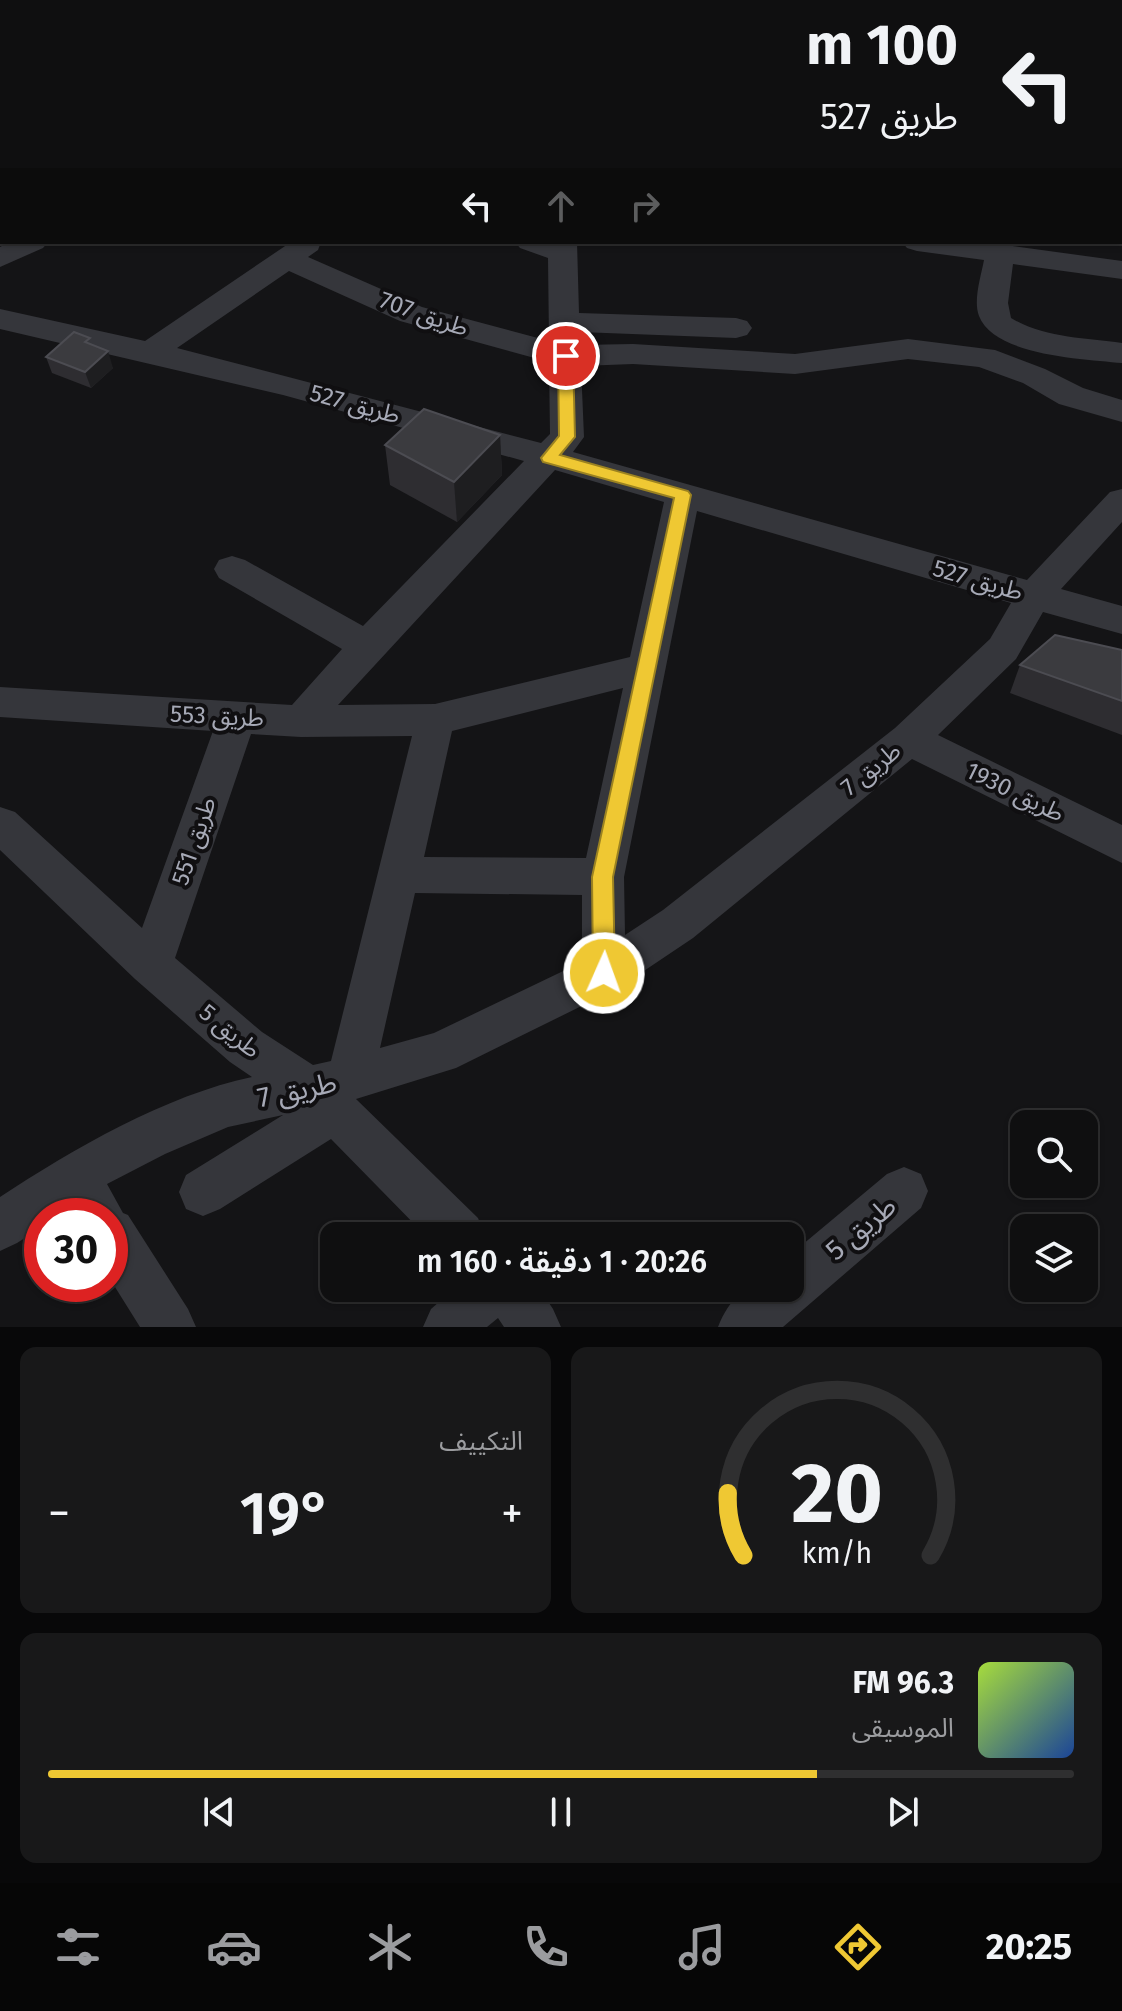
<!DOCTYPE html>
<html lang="ar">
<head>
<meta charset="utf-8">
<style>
  body { margin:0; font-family:"Fira Sans","Noto Sans Arabic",sans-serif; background:#181819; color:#f1f3f6; direction:rtl; height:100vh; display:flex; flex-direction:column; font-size:30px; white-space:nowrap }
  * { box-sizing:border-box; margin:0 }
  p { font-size:26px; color:#9b9c9f }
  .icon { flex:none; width:44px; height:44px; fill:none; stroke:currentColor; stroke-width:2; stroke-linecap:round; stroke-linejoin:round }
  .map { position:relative; height:1327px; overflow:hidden; direction:ltr }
  .drawer { display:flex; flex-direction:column; gap:20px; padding:20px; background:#080809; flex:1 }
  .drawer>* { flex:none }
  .top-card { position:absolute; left:0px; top:0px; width:1122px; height:244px; box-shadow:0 2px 6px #0004,0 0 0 2px #2f2f30; direction:rtl; background:#0f0f10; color:#f1f3f6; overflow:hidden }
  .buttons { position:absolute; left:1010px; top:1110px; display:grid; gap:16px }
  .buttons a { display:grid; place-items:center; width:88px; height:88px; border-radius:16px; background:#0f0f10; box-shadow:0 2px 6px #0004,0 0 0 2px #2f2f30; font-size:40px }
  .speed { position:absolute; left:24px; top:1198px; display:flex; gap:16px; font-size:40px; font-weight:700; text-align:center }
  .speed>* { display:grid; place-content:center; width:104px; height:104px; border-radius:50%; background:#0f0f10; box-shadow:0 2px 6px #0004,0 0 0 2px #2f2f30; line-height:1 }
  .speed .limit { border:12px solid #d22; background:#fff; color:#111 }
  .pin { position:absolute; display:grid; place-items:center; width:68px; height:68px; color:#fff; margin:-34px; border:4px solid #fff; border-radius:50%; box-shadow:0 2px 8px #0007 }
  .me { position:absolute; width:88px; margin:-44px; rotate:2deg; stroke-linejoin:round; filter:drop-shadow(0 0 6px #0008) }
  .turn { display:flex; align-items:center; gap:28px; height:168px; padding:0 32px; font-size:36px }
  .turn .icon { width:104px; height:104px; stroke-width:2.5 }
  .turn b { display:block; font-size:56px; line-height:68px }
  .lanes { display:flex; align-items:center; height:76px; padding:0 32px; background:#0003; justify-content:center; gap:40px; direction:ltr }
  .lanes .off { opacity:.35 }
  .big { font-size:60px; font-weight:600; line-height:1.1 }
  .drawer .card { flex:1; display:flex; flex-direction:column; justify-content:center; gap:12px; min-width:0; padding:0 28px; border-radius:16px; background:#181819 }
  .drawer .dial { align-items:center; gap:0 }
  .dial svg { height:208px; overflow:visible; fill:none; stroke:#2f2f30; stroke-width:7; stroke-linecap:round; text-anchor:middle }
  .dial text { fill:#f1f3f6; stroke:none }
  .song { display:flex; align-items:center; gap:24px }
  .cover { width:96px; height:96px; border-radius:12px; background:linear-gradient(135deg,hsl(80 70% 55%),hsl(220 70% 35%)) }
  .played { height:8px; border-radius:4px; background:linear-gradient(90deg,#efc833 75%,#2f2f30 75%) }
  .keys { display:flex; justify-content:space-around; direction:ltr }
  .heat { display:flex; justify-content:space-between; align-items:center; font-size:44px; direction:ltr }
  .drawer .tiles { flex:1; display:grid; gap:20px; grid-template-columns:1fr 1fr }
  .card:last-child { grid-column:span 2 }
  .trip { position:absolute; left:320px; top:1222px; width:484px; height:80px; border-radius:16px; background:#0f0f10; box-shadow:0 2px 6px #0004,0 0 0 2px #2f2f30; font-weight:600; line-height:80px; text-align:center; direction:rtl }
  .dock { display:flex; height:128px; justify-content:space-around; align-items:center; background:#060606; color:#9b9c9f }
  .dock .icon { width:56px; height:56px }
  .dock .on { color:#efc833 }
  .dock b { font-size:36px; color:#f1f3f6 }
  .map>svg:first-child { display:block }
</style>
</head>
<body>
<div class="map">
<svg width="1122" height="1327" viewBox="0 0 1122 1327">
  <rect width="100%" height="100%" fill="#141416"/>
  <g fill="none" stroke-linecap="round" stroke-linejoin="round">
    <!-- minor -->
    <g fill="#35363b" fill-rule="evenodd">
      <path d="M8 0H33L34 2H9Z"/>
      <path d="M161 0H191L192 2H162Z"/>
      <rect x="0" y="18" width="2" height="16"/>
      <path d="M0 49 2 50V67L0 66Z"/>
      <rect x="0" y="135" width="2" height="18"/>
      <rect x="1120" y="150" width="2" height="16"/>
      <path d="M10 242H48L43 248 0 267V247Z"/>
      <path d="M291 242H321L318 250 308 257 422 307 549 341 548 258 520 248 515 242H577L579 313 736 318 747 321 752 328 747 335 736 338 580 332V345L633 344 795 354 908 339 995 350 1045 369 1083 388 1122 400V422L1059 404 1023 383 979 367 908 359 795 374 633 364 581 366 584 437 573 452 1027 580 1110 492 1122 489V522L1061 589 1122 606V634L1043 612 1016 659 938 735 1122 825V863L912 759 693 938 620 987 456 1068 356 1099 478 1218 485 1236H426L331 1139 220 1209 203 1216 186 1209 179 1192 186 1175 283 1115 228 1127 165 1154 107 1184 123 1213 128 1215 188 1309 196 1327H140L110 1279V1216H71L67 1210 58 1216H42V1227L17 1243 0 1251V1197C73 1149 166 1095 252 1077L230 1062 135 979 0 850V807L15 812 142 928 213 731 0 717V687L292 705 342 649 219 578 214 569 219 560 232 556 245 560 363 626 524 461 283 395 0 329V309L145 341ZM289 271 400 321 549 362 550 434 541 443 177 348ZM555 470 664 502 630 657 435 704 338 705ZM697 511 1011 603 990 639 895 728 663 910 625 935 624 877ZM623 688 586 858 424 857 452 731ZM251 734 301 737 412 736 331 1061 313 1065 262 1032 175 958ZM415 893 582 895V962L434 1033 380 1048Z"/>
      <path d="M902 242H983L1122 261V279L1013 264 1008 303 1011 318C1044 338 1085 338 1122 343V363C1085 359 994 356 979 316 973 301 981 276 984 260L917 251 907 248Z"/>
      <path d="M904 1167 921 1174 928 1191 921 1208 783 1327H718C735 1286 751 1288 790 1288V1255L887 1174Z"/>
      <path d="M455 1288H539L553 1309 561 1327H504L498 1318 487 1327H423L431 1309Z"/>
    </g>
  </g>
  <!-- wall -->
  <g fill="#2e2d31">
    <path d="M92 345 113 368 91 388 52 373 46 357Z"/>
    <path d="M500 435 502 475 457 522 390 485 385 445Z"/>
    <path d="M1122 650V735L1010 693 1020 665Z"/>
  </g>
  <!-- shaded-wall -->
  <g fill="#1e1e20">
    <path d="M108 351 113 368 91 388 85 372Z"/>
    <path d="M500 435 502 475 457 522 454 482Z"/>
  </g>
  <!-- building -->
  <g fill="#3b3b3f" stroke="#4c4c52" stroke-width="2">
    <path d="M74 332 90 338 85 342 108 351 85 372 46 357Z"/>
    <path d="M424 409 500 435 454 482 385 445Z"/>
    <path d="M1055 635 1122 650V701L1020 665Z"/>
  </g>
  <!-- route -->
  <path fill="#efc833" stroke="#9b8221" stroke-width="2" d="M566 351 573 356 575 437 560 455 688 491 691 495 613 877 615 973 612 979 604 982 596 979 593 973 592 877 674 498 543 462 541 458 559 436 558 356Z"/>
  <g text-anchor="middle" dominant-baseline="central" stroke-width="8" stroke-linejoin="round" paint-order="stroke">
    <!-- street labels -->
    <g font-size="24" fill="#a6a9b6" stroke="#100f11">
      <text transform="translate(424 314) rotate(19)">طريق 707</text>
      <text transform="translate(355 404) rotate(15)">طريق 527</text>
      <text transform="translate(978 580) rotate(16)">طريق 527</text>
      <text transform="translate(217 716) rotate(3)">طريق 553</text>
      <text transform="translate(871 769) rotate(-39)">طريق 7</text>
      <text transform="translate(1015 792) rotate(26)">طريق 1930</text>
      <text transform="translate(194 841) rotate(-71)">طريق 551</text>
      <text transform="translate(230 1031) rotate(39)">طريق 5</text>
    </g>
    <!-- near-street labels -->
    <g font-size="28" fill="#a6a9b6" stroke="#100f11">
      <text transform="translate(297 1090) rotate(-12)">طريق 7</text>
      <text transform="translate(861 1228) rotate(-40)">طريق 5</text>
    </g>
  </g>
</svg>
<div class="buttons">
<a><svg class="icon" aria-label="search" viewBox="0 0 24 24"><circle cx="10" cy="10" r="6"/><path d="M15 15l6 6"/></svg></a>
<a><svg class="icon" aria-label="layers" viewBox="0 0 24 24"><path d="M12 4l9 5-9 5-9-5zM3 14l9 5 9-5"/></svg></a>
</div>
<div class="speed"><div class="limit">30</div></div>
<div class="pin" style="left:566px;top:356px;background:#d93025"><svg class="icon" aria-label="arrive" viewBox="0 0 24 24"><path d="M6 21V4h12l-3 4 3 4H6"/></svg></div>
<svg class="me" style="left:604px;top:973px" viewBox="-20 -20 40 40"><circle r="17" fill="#efc833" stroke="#fff" stroke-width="3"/><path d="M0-11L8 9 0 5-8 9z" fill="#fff"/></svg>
<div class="trip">20:26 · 1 دقيقة · 160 m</div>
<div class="top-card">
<div class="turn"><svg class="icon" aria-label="left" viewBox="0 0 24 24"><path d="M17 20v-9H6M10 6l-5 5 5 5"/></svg><div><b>100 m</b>طريق 527</div></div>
<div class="lanes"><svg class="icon" aria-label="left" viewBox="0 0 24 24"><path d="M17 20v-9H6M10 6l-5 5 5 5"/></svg><svg class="icon off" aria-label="ahead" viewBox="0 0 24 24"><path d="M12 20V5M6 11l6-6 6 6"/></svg><svg class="icon off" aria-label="right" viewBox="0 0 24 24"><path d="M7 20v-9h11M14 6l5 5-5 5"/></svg></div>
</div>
</div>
<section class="drawer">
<div class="tiles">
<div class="card dial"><svg viewBox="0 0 100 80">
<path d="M14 69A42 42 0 1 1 86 69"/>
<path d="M14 69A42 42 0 0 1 8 45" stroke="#efc833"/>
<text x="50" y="56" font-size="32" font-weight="700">20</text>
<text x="50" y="72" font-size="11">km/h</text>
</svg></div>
<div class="card"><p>التكييف</p>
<div class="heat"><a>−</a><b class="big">19°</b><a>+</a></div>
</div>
<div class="card">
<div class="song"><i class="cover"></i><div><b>96.3 FM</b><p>الموسيقى</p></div></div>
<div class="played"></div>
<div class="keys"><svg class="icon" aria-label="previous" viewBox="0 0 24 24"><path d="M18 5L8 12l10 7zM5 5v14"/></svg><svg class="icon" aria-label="pause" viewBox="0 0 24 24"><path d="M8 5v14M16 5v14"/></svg><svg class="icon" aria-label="next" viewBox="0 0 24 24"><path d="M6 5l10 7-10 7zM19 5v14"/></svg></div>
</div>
</div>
</section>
<nav class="dock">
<b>20:25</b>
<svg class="icon on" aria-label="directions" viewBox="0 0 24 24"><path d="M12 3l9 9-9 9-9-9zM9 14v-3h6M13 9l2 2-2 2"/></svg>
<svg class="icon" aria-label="music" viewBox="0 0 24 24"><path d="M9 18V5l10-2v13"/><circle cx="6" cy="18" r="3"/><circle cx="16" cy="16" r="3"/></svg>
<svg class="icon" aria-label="phone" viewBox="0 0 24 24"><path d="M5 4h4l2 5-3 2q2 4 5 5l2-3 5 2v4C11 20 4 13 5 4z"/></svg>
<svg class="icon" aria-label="climate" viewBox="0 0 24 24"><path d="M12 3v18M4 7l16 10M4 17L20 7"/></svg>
<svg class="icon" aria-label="car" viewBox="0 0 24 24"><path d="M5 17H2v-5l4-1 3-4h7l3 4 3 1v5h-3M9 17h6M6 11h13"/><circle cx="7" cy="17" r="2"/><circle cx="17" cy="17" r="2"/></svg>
<svg class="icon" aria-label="filters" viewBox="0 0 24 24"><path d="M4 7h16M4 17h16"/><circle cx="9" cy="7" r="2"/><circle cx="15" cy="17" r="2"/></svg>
</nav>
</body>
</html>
